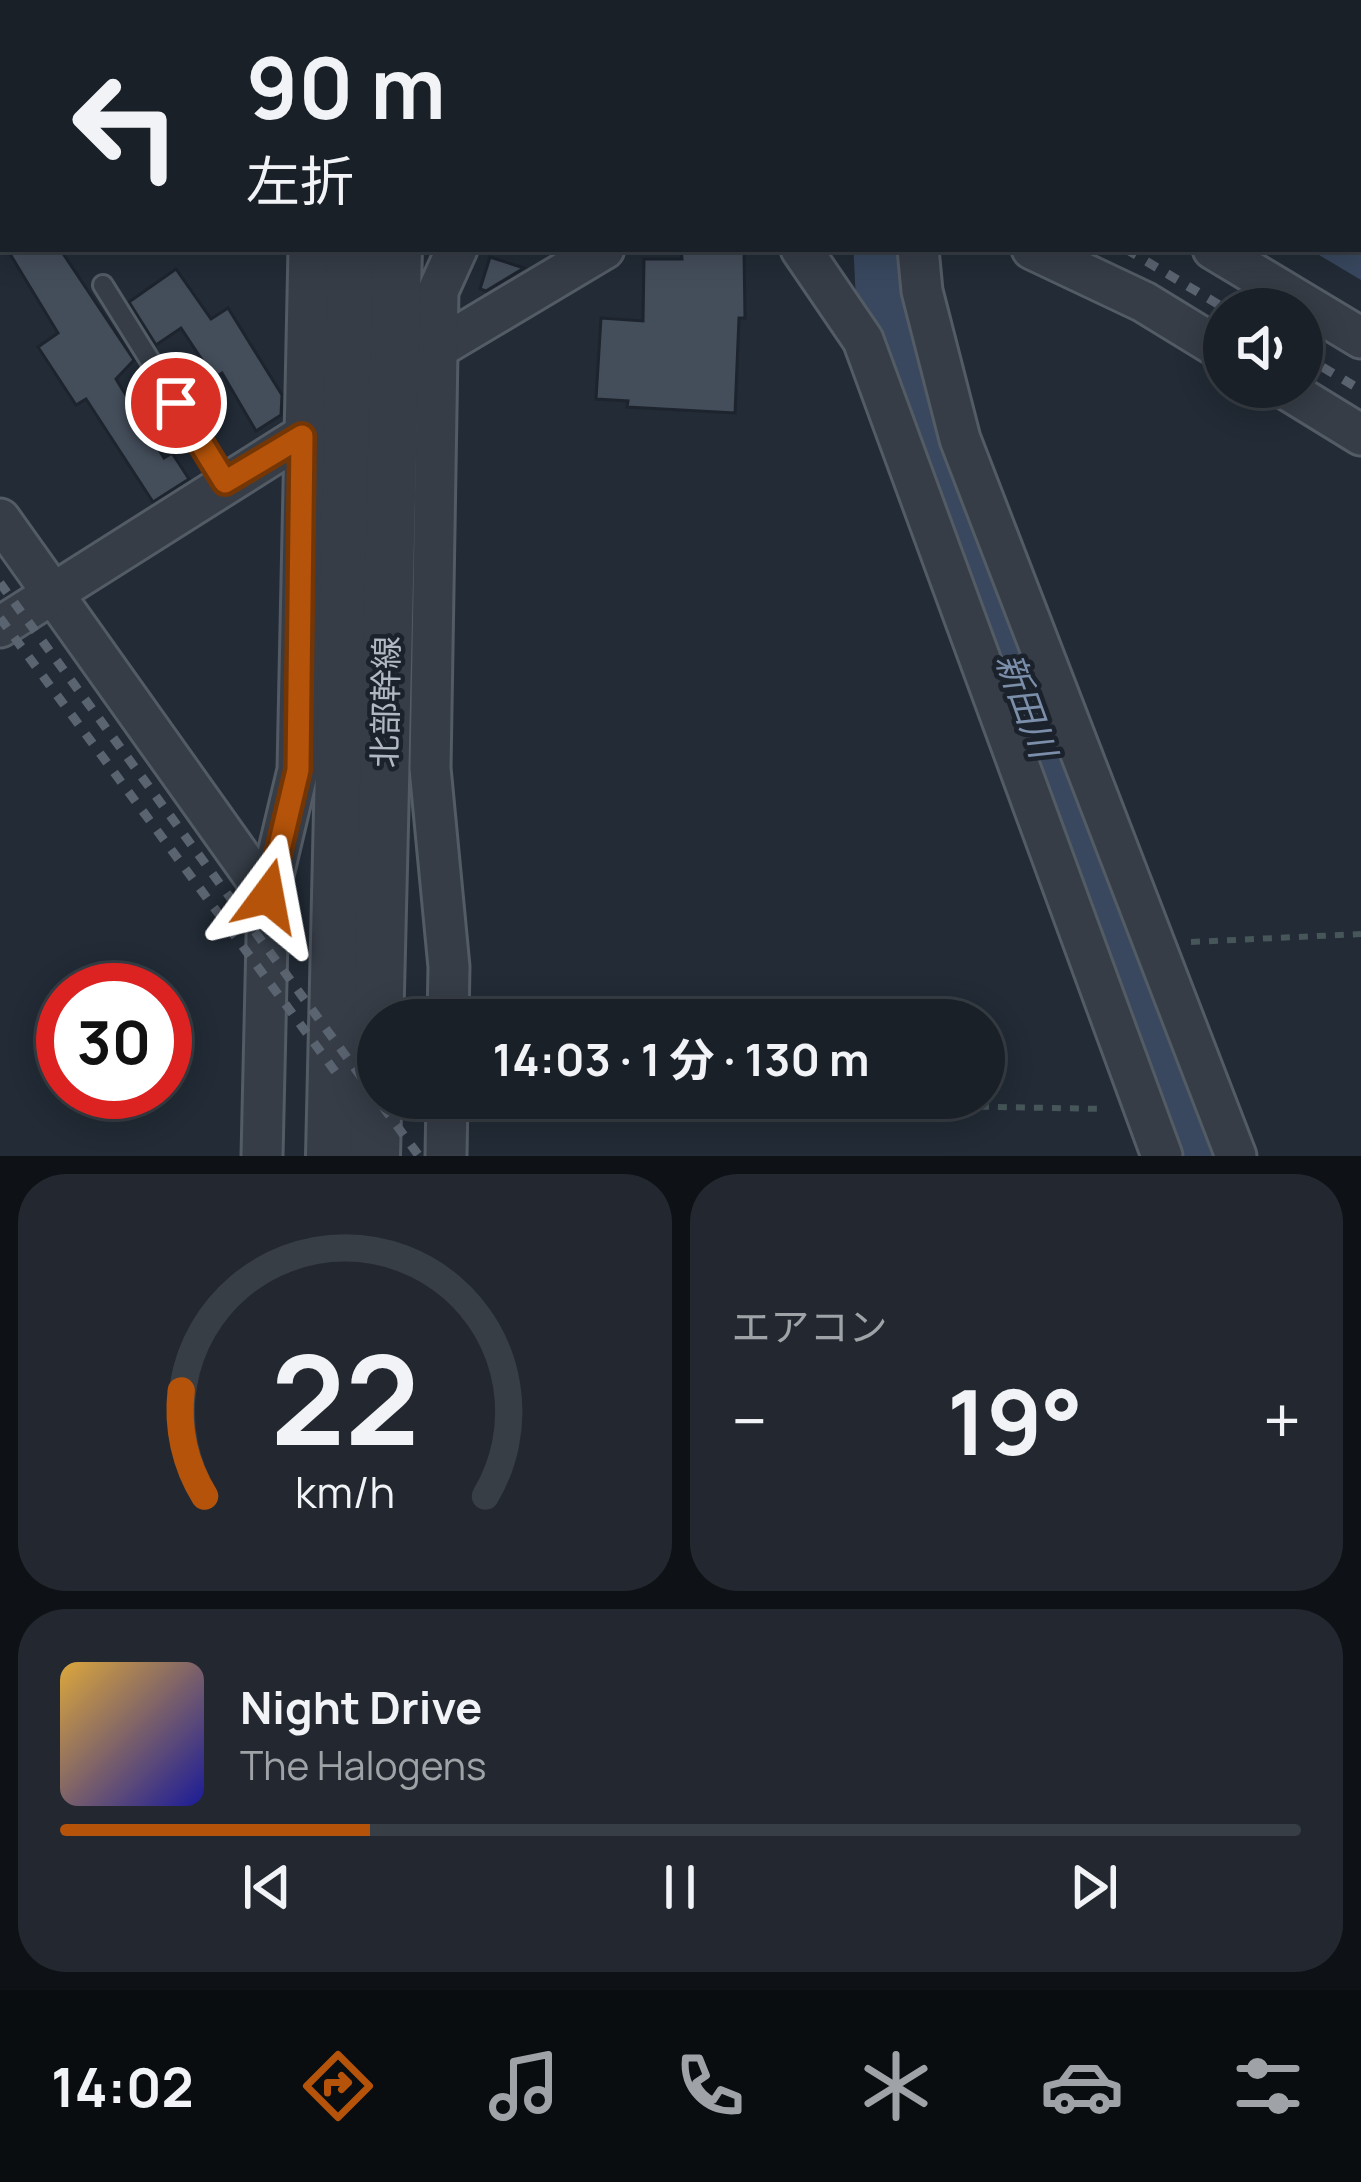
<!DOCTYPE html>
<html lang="ja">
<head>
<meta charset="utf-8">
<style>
  body { margin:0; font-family:Manrope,"Noto Sans JP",sans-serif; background:#232830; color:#f1f3f6; height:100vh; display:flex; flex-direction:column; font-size:45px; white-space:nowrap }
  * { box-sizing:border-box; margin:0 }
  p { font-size:39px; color:#9fa3a8 }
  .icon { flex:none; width:66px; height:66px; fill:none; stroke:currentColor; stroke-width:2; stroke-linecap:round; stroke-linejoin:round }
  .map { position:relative; height:1156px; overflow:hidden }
  .drawer { display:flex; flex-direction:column; gap:18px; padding:18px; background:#0e1216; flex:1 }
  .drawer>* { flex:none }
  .guide { position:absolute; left:0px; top:0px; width:1362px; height:252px; box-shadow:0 6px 30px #0003,0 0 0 3px #383e45; background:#1a2028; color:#f1f3f6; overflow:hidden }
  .controls { position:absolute; left:1203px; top:288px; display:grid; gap:24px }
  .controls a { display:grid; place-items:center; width:120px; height:120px; border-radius:50%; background:#1a2028; box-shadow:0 6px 30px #0003,0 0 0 3px #383e45; font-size:60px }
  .speed { position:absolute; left:36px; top:963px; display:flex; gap:24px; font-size:60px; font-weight:700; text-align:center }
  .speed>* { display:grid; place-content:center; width:156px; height:156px; border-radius:50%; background:#1a2028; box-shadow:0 6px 30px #0003,0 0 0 3px #383e45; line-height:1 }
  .speed .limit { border:18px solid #d22; background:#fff; color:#111 }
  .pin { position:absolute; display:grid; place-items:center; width:102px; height:102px; color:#fff; margin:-51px; border:6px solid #fff; border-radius:50%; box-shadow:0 3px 12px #0007 }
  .me { position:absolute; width:132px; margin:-66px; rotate:13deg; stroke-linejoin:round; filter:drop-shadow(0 0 9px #0008) }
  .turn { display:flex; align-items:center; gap:42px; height:252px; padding:0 48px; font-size:54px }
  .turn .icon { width:156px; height:156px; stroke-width:2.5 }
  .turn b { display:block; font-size:84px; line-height:102px }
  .big { font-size:90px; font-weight:700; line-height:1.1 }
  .drawer .card { flex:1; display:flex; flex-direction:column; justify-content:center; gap:18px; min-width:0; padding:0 42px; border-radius:48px; background:#232830 }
  .drawer .dial { align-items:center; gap:0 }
  .dial svg { height:312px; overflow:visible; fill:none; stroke:#383e45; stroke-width:7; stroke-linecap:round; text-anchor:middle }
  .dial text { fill:#f1f3f6; stroke:none }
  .song { display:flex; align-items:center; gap:36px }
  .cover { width:144px; height:144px; border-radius:18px; background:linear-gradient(135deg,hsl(40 70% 55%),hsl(240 70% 35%)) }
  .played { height:12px; border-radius:6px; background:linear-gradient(90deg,#b45309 25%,#383e45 25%) }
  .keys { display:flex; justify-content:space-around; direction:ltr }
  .heat { display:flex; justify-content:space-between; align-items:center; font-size:66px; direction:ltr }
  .drawer .tiles { flex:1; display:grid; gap:18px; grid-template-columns:1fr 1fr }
  .card:last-child { grid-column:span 2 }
  .trip { position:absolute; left:357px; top:999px; width:648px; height:120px; border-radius:60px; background:#1a2028; box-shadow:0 6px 30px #0003,0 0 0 3px #383e45; font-weight:700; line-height:120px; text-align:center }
  .menu { display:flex; height:192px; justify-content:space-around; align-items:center; background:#0a0d10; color:#9fa3a8 }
  .menu .icon { width:84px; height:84px }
  .menu .on { color:#b45309 }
  .menu b { font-size:54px; color:#f1f3f6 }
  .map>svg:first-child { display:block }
</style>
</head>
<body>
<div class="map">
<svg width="1361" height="1156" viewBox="0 0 1361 1156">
  <rect width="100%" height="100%" fill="#222b36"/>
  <!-- water -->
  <path fill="#39485f" d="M1153 0H1361V280L1309 249H1359V3Z"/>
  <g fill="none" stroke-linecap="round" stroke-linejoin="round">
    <!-- river -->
    <g stroke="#39485f" stroke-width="63">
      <path d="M954 3V0"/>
      <path d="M885 249 889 332 969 562 1194 1156"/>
    </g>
  </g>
  <!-- building -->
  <g fill="#444e5b" stroke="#1d242e" stroke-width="3">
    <path d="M7 249H60L134 360 116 379 164 458 172 453 189 479 153 502 86 399 76 405 38 347 58 333Z"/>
    <path d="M681 249H744L745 318H739L735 413 627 407 628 401 596 399 601 318 643 321 644 259H682Z"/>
    <path d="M490 257 524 268 486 291 480 289Z"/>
    <path d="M176 269 211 319 228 308 282 395 281 415 256 431 222 373 214 378 181 328 156 345 129 302Z"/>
  </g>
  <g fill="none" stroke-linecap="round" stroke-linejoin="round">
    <!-- service casing -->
    <g stroke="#535b65" stroke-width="24">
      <g id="service">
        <path d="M62 0 64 3"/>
        <path d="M0 90 3 95"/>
        <path d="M103 285 225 481"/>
      </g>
    </g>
    <!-- minor casing -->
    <g stroke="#535b65" stroke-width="45">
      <g id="minor">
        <path d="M258 0 260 3"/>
        <path d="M615 0 620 3"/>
        <path d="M822 0 827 3"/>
        <path d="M312 3V0"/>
        <path d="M450 3V0"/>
        <path d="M902 3 903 0"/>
        <path d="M1090 3 1091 0"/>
        <path d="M801 249 863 340 1162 1156"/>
        <path d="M918 249 922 291 960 439 1236 1156"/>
        <path d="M1032 249 1144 302 1224 351"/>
        <path d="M1213 249 1361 338"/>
        <path d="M438 348 604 249"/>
        <path d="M1283 387 1361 435"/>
        <path d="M0 519 268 896"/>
        <path d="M0 627 302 436"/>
        <path d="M448 1020 449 967 430 768 438 291 457 249"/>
        <path d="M262 1156 268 896 298 770 309 249"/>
        <path d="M446 1156 447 1098"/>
      </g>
    </g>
    <!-- tertiary casing -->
    <g stroke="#535b65" stroke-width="54">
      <g id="tertiary">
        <path d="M360 3V0"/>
        <path d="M404 3V0"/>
        <path d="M331 1156 352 249"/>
        <path d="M375 1156 397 249"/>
      </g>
    </g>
    <!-- path -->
    <g stroke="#465659" stroke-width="6" stroke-dasharray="9 9" stroke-linecap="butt">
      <path d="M1191 942 1361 934"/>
      <path d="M512 1098 1105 1109"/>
    </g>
    <!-- service -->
    <use href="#service" stroke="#363d47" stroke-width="18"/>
    <!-- minor -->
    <use href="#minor" stroke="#363d47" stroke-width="39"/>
    <!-- tertiary -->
    <use href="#tertiary" stroke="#363d47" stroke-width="48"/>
    <!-- rail -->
    <g stroke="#5a6370" stroke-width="9" stroke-dasharray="12 12" stroke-linecap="butt">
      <path d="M712 0 717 3"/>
      <path d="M1126 249 1226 309"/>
      <path d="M1302 355 1361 390"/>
      <path d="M0 583 419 1156"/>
      <path d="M0 618 337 1074"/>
    </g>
  </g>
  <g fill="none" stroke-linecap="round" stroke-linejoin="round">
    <!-- route casing -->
    <g stroke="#753606" stroke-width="30">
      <path id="route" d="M176 403 225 482 302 436 298 770 268 896"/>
    </g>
    <!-- route -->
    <use href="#route" stroke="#b45309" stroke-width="21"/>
  </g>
  <g text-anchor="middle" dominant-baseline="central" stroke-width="9" stroke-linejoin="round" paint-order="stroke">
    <!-- street labels -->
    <g font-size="33" fill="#b0b8c3" stroke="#1b222c">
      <text transform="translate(385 702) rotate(-89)">北部幹線</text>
    </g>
    <!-- water labels -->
    <g font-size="36" font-style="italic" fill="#7b8eaa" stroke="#1b222c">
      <text transform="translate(1027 705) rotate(70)">新田川</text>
    </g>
  </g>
</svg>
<div class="controls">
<a><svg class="icon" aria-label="sound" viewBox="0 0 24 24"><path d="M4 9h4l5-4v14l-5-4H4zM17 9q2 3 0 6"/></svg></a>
</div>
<div class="speed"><div class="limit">30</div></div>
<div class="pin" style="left:176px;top:403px;background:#d93025"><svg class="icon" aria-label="arrive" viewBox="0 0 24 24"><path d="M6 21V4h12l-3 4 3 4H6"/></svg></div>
<svg class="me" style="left:268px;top:896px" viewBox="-20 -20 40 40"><path d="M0-17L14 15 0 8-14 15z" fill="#b45309" stroke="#fff" stroke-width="4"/></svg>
<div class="trip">14:03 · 1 分 · 130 m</div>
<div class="guide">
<div class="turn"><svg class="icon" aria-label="left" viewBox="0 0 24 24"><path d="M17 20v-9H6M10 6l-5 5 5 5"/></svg><div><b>90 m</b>左折</div></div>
</div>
</div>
<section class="drawer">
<div class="tiles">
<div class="card dial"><svg viewBox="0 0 100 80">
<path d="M14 69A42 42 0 1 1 86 69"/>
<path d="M14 69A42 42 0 0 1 8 42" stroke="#b45309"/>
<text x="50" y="56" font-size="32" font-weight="700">22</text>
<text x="50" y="72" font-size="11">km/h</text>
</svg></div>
<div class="card"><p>エアコン</p>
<div class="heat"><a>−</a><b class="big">19°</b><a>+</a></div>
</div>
<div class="card">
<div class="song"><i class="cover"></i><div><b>Night Drive</b><p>The Halogens</p></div></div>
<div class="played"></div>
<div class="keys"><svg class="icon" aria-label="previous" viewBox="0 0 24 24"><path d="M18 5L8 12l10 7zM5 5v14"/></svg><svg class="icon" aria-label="pause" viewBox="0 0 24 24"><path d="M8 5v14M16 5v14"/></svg><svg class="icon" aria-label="next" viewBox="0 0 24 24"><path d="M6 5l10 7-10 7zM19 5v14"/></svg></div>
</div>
</div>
</section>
<nav class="menu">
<b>14:02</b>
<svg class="icon on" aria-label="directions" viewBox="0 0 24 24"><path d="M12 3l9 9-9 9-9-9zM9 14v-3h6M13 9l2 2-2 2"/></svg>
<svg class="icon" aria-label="music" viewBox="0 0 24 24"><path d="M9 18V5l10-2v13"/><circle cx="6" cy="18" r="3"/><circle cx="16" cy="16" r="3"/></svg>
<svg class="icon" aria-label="phone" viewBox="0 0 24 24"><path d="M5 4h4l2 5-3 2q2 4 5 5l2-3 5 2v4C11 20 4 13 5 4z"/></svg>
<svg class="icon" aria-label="climate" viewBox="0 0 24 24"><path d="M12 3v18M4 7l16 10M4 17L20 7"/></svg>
<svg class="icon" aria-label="car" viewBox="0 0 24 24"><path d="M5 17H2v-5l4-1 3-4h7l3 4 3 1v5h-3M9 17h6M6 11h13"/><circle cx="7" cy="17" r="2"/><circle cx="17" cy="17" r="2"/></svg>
<svg class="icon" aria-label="filters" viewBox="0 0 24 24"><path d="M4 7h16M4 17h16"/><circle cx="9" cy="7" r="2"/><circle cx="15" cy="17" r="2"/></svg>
</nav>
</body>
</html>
